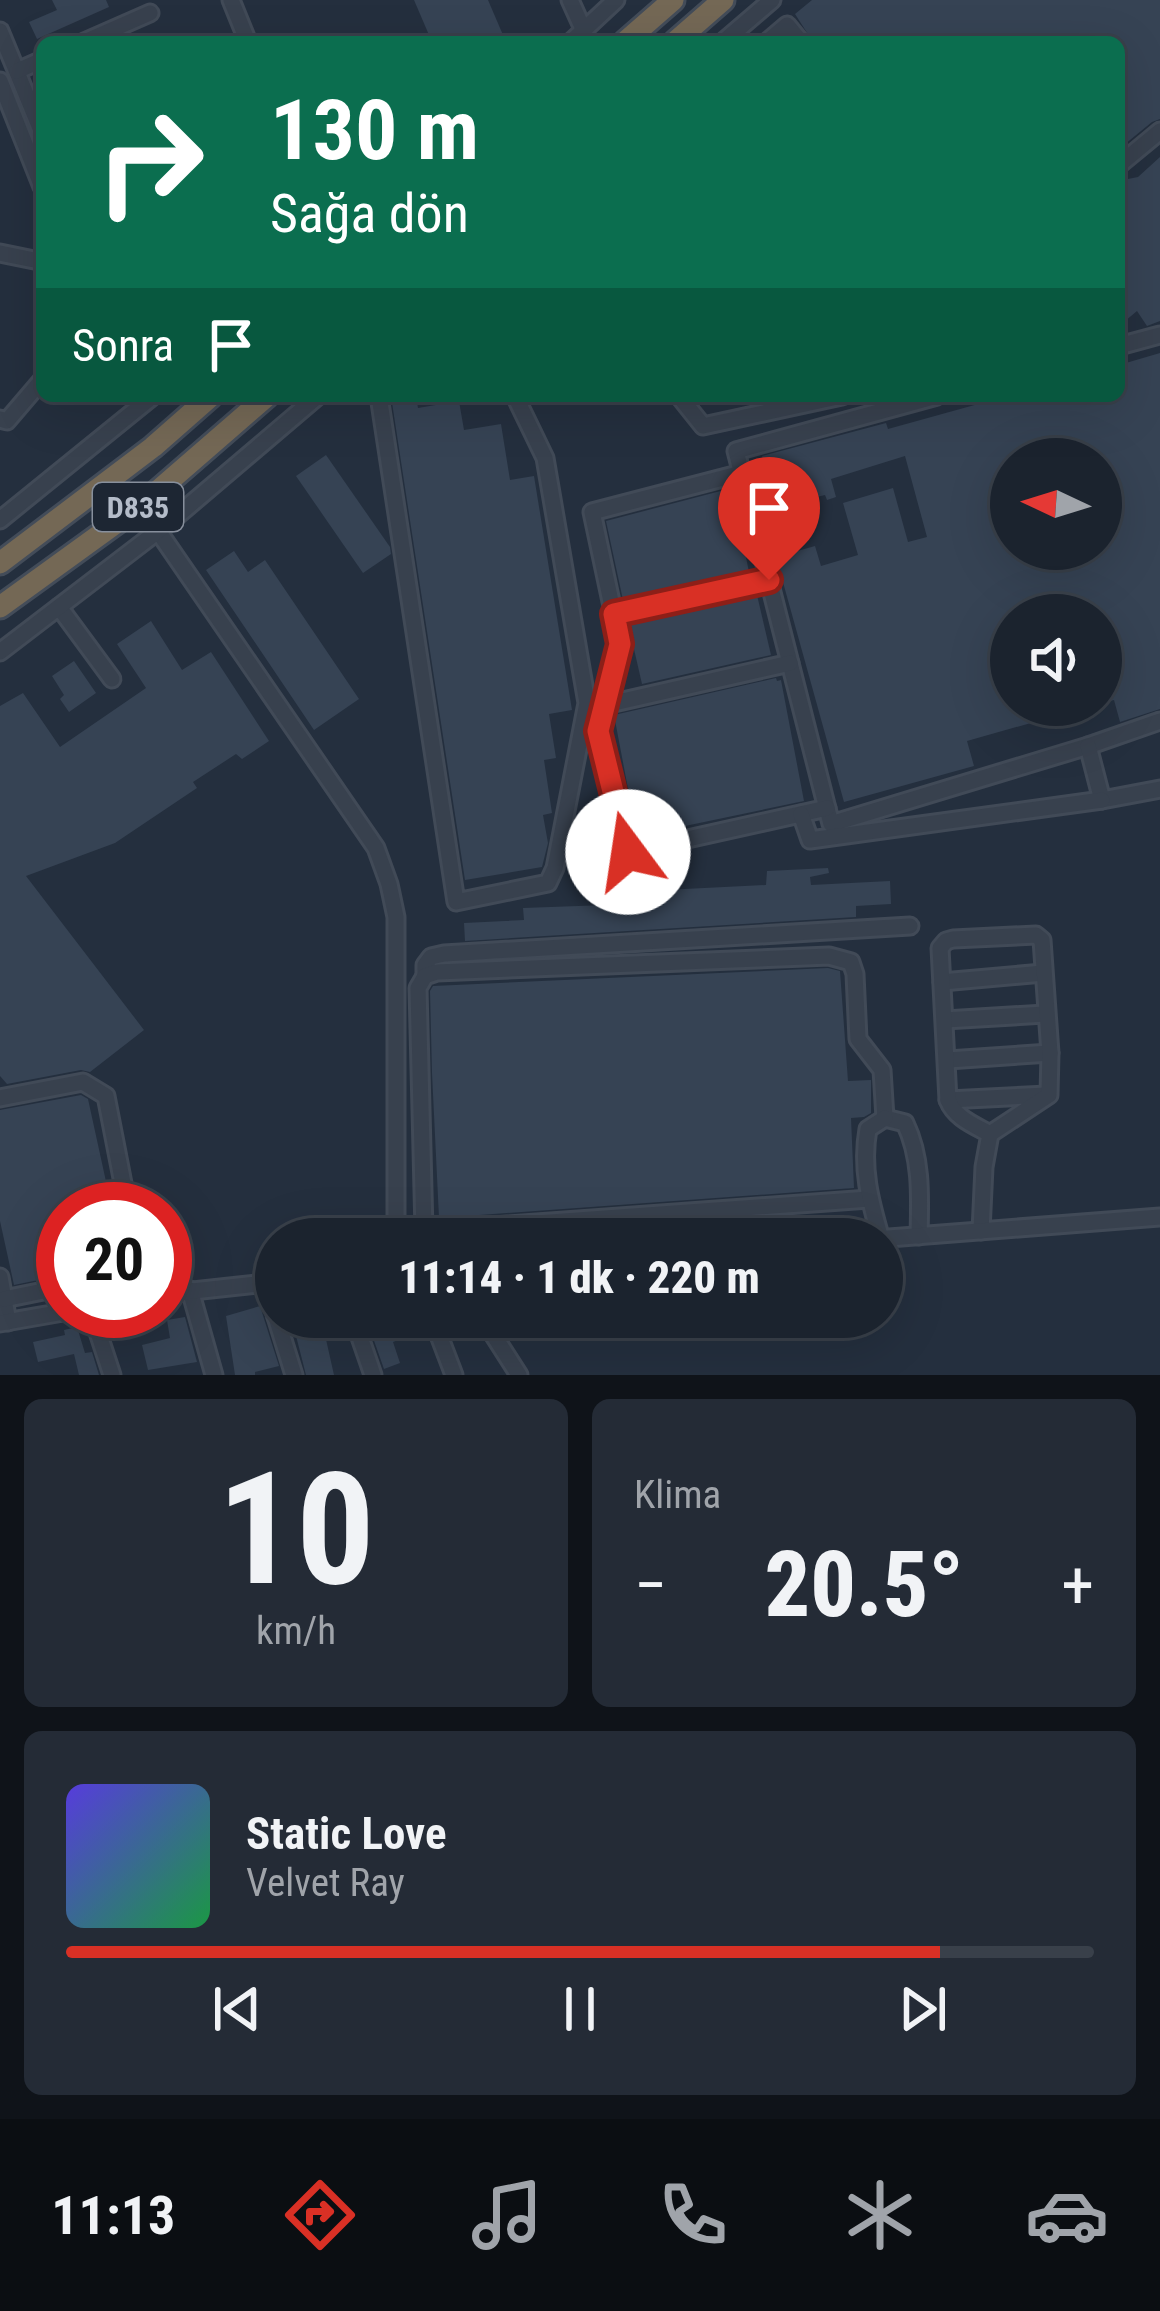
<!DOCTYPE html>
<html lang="tr">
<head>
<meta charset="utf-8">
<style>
  body { margin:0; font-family:"Roboto Condensed",sans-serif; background:#242b36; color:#f1f3f6; height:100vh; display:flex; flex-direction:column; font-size:45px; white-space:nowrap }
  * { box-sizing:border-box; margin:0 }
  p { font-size:39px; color:#a0a4aa }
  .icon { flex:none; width:66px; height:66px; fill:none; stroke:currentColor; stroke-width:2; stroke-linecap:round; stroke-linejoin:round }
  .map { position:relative; height:1375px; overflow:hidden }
  .details { display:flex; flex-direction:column; gap:24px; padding:24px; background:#0f1319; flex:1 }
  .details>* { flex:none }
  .banner { position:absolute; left:36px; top:36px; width:1089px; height:366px; border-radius:18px; box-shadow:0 12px 48px #0002,0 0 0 3px #39404a; background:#0b6e4f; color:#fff; overflow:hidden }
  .needle { width:78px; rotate:274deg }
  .tools { position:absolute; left:990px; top:438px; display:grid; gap:24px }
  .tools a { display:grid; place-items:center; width:132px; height:132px; border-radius:50%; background:#1b232e; box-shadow:0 12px 48px #0002,0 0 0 3px #39404a; font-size:60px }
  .speed { position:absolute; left:36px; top:1182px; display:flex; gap:24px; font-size:60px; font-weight:700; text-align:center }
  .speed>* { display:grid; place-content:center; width:156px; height:156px; border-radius:50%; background:#1b232e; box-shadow:0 12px 48px #0002,0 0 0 3px #39404a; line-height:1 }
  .speed .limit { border:18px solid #d22; background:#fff; color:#111 }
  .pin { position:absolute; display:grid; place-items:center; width:102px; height:102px; color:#fff; margin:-123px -51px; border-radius:50% 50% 50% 0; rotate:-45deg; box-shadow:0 0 12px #0007 }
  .pin .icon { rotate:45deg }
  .me { position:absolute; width:132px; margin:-66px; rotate:346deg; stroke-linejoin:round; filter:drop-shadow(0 0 9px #0008) }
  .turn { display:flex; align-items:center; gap:42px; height:252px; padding:0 36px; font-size:54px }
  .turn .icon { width:156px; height:156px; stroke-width:2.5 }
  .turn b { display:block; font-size:84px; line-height:102px }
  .then { display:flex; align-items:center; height:114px; padding:0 36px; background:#0003; gap:24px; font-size:45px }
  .big { font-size:90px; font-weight:800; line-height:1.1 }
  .details .card { flex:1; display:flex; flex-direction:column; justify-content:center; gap:18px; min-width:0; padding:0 42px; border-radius:18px; background:#242b36 }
  .details .dial { align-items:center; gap:0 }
  .dial b { font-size:156px; line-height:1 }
  .song { display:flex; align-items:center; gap:36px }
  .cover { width:144px; height:144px; border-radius:18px; background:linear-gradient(135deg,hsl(250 70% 55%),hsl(140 70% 35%)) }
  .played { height:12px; border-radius:6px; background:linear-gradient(90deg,#d93025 85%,#39404a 85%) }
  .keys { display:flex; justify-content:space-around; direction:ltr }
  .heat { display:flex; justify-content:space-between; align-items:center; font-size:66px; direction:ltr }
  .details .tiles { flex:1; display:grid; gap:24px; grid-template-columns:1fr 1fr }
  .card:last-child { grid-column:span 2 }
  .trip { position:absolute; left:255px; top:1218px; width:648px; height:120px; border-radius:60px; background:#1b232e; box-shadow:0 12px 48px #0002,0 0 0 3px #39404a; font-weight:800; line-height:120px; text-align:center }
  .tab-bar { display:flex; height:192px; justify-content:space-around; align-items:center; background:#0b0e12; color:#a0a4aa }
  .tab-bar .icon { width:84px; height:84px }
  .tab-bar .on { color:#d93025 }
  .tab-bar b { font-size:54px; color:#f1f3f6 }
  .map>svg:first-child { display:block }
</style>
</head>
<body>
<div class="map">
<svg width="1160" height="1375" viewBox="0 0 1160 1375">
  <rect width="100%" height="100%" fill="#242f3e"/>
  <!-- building -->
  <g fill="#364354" fill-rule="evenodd">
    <path d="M52 0H106L109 7 37 39 29 22 57 10Z"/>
    <path d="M414 0H488L506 42H432Z"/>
    <path d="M812 0H1160V119L1152 122 1119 149V42H813L795 14Z"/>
    <path d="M1160 157V321L1147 326 1137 311 1119 326V187L1128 179 1138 177Z"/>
    <path d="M1160 353V709L1120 722 1114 700 1101 703V615H1011V705H1084V708L967 741 974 766 844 802 776 557 815 546 821 566 858 555 843 503 893 488 908 542 927 537 905 456 831 479 836 497 827 500 825 495 784 505 781 494 774 496 762 456 886 423 888 429 1007 396H1119V365ZM1011 459H1101V549H1011Z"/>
    <path d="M391 396H416L418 408 459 401 464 430 501 424 510 480 534 476 572 710 549 714 556 758 544 760 552 813 543 815 548 843 542 867 465 880Z"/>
    <path d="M326 455 390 547 391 554 363 573 296 476Z"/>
    <path d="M732 488 749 572 623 600 606 521Z"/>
    <path d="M234 551 248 572 265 560 359 699 314 730 206 570Z"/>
    <path d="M757 595 771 655 642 684 628 623Z"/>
    <path d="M151 621 182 670 211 652 269 741 242 759 236 754 193 782 197 788 115 843 26 876 144 1030 90 1072 81 1070 7 1084 0 1076V706L23 693 60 747 146 688 117 644Z"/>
    <path d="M74 661 96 693 69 712 60 699 64 695 52 676Z"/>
    <path d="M776 678 777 681 781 680 804 801 637 836 614 715Z"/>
    <path d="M828 868 829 873 810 877 811 885 890 881 891 904 856 906V917L465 941 464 923 524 920 523 908 606 905 605 893 766 885 767 871Z"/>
    <path d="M828 968 840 971 848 1081 871 1080V1113L864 1117 851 1118 854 1188 439 1218 432 1073 430 991 433 986Z"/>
    <path d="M81 1095 88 1099 112 1209H63V1275L14 1285 0 1221V1110Z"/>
    <path d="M260 1306 279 1366 255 1372V1375H235L226 1316Z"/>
    <path d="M185 1317 197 1362 148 1370 142 1345 170 1338 167 1320Z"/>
    <path d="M289 1317H321L334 1375H306L293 1324H291Z"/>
    <path d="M387 1317 388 1321 400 1317H420L424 1330 393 1342 400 1363 384 1369 366 1318Z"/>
    <path d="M77 1327 85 1353 92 1352 99 1375H79L74 1354 38 1362 33 1342 65 1335 64 1330Z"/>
  </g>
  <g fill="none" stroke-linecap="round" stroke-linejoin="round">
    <!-- minor casing -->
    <g stroke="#414a57" stroke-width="21">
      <g id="minor">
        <path d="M231 0 248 42"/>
        <path d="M570 0 584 31"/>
        <path d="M0 31 42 133"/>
        <path d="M84 42 150 13"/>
        <path d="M571 42 616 0"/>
        <path d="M723 42 772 0"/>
        <path d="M767 42 787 25 801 42"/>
        <path d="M17 71 42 60"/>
        <path d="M0 81 42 187"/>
        <path d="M1119 165 1160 131"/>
        <path d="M0 253 39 261"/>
        <path d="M1119 346 1160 335"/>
        <path d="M379 396 456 902 548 883 555 868 587 703 545 458 515 396"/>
        <path d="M679 396 703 426 842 396"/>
        <path d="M937 396 736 451 831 824 1088 746 1160 721"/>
        <path d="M0 419 7 421 42 380"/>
        <path d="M742 473 592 512 620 644 598 731 629 852 827 808"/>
        <path d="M0 520 153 396"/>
        <path d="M158 531 376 848 389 884 396 917V1239"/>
        <path d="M59 607 112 679"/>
        <path d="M613 614 769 580"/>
        <path d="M0 652 171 521 318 396"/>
        <path d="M605 705 790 663"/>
        <path d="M1088 746 1102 800 1160 789"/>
        <path d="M801 814 810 840 1102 800"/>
        <path d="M425 976V965L431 957 444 954 910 926"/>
        <path d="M942 982 1043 973"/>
        <path d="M945 1020 1045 1014"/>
        <path d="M948 1060 1050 1053"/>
        <path d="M0 1098 83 1082 106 1096 128 1209"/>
        <path d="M948 1100 1047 1095"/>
        <path d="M869 1199 424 1231 418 988 425 976 437 972 829 956 851 962 855 974 858 1039 882 1070 885 1118 905 1123C922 1158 920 1198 919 1236"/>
        <path d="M981 1231 984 1167 990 1134 1049 1095 1050 1053 1042 940 1036 935 953 939 946 941 940 948 948 1100C955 1118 974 1125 990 1134"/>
        <path d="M876 1239 1160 1217"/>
        <path d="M881 1239C870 1201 861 1168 868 1129L885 1118"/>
        <path d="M0 1277 8 1322"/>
        <path d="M266 1283 276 1317"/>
        <path d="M190 1290 214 1375"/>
        <path d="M165 1294 276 1282"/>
        <path d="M4 1299 63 1287"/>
        <path d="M91 1311 112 1375"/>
        <path d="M276 1317 294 1375"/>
        <path d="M353 1317 373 1375"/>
        <path d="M432 1317 454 1375"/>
        <path d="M482 1317 519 1375"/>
        <path d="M0 1323 69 1311"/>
      </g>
    </g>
    <!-- highway casing -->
    <g stroke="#434c59" stroke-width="27">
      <g id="highway">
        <path d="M625 42 673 0"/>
        <path d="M675 42 723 0"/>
        <path d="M0 563 153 447 211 396"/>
        <path d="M0 607 145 502 267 396"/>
      </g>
    </g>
    <!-- minor -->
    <use href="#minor" stroke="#38414e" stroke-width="15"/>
    <!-- highway -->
    <use href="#highway" stroke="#746855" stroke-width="21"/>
  </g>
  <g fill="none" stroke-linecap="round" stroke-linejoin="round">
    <!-- route casing -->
    <g stroke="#8d1f18" stroke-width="30">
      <path id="route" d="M628 852 598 731 620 644 614 614 769 580"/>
    </g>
    <!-- route -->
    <use href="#route" stroke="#d93025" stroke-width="21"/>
  </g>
  <g text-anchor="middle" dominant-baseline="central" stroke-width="12" stroke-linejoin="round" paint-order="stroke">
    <!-- shield labels -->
    <rect fill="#1d2633" stroke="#878f9c" stroke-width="3" x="93" y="483" width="90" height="48" rx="9"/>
    <g font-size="30" font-weight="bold" fill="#b4bcc9">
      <text x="138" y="507">D835</text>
    </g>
  </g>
</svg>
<div class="tools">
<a><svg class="needle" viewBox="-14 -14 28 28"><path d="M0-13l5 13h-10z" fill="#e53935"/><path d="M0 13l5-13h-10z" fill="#a0a4aa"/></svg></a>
<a><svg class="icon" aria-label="sound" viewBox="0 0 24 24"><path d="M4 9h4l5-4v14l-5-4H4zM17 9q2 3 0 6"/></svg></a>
</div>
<div class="speed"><div class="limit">20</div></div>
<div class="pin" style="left:769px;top:580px;background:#d93025"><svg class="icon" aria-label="arrive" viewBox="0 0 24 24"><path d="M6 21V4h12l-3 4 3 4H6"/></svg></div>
<svg class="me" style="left:628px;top:852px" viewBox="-20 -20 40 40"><circle r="19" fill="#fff"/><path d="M0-13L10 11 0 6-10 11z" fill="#d93025"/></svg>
<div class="trip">11:14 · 1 dk · 220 m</div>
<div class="banner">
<div class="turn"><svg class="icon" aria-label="right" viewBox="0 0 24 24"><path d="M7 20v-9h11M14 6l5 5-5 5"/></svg><div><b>130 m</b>Sağa dön</div></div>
<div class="then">Sonra<svg class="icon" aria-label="arrive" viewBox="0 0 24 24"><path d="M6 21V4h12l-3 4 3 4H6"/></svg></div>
</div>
</div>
<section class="details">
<div class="tiles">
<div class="card dial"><b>10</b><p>km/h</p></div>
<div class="card"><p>Klima</p>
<div class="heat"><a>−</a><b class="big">20.5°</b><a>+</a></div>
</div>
<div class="card">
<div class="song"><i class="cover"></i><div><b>Static Love</b><p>Velvet Ray</p></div></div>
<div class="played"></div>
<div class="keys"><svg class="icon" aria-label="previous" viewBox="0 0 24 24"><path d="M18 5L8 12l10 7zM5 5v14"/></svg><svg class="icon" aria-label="pause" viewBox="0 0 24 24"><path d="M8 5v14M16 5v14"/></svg><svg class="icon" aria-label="next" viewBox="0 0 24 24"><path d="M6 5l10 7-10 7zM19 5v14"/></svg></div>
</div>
</div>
</section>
<nav class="tab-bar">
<b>11:13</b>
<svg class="icon on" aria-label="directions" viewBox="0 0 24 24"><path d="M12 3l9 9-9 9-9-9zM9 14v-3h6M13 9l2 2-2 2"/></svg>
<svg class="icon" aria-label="music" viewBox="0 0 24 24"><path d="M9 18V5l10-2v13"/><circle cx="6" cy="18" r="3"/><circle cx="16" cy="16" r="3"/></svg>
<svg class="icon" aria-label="phone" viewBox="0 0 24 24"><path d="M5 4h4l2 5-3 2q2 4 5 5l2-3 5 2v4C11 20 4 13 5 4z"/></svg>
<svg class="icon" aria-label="climate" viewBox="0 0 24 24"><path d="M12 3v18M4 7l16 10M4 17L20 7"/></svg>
<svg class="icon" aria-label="car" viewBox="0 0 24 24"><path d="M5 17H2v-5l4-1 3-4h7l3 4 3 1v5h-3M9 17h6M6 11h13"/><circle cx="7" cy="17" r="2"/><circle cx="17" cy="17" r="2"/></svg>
</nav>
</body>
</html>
